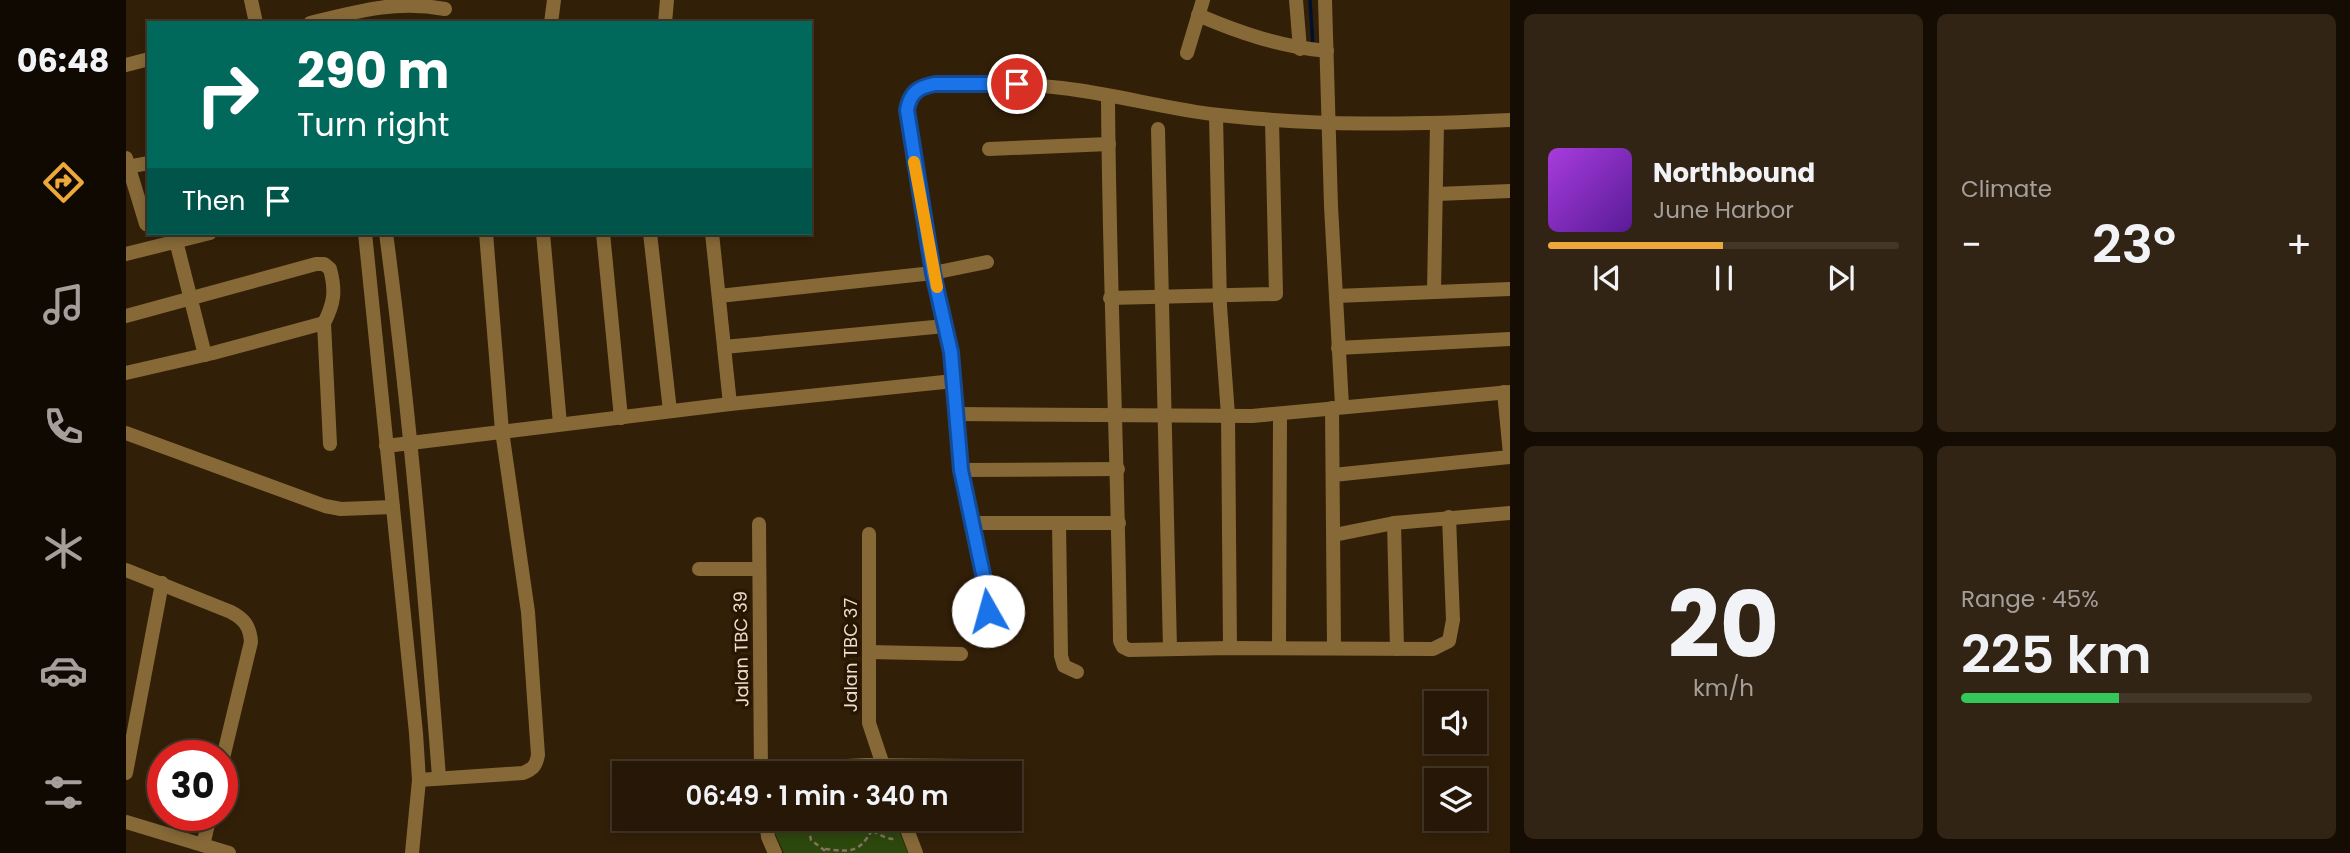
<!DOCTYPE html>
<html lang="en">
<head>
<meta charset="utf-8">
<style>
  body { margin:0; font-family:Poppins,sans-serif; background:#322414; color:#f1f3f6; height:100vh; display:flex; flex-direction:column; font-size:26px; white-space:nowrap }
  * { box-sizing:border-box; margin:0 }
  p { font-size:23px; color:#a49f9b }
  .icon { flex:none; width:38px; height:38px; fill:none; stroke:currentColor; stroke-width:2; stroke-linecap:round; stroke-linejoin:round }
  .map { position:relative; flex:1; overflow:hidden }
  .panel { display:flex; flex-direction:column; gap:14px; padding:14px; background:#150d03; width:840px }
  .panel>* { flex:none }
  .banner { position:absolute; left:21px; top:21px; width:665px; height:214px; border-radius:0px; box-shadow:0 4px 10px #0003,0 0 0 2px #423628; background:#00695c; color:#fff; overflow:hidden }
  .tools { position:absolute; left:1298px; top:691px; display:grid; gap:14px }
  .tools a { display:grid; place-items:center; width:63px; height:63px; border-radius:0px; background:#261706; box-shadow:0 4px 10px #0003,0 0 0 2px #423628; font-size:35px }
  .speed { position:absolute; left:21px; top:740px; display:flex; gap:14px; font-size:35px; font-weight:700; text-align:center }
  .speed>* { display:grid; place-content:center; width:91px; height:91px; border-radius:50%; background:#261706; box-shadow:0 4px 10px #0003,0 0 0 2px #423628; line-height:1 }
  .speed .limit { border:10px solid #d22; background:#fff; color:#111 }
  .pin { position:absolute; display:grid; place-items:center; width:60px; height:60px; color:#fff; margin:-30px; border:4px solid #fff; border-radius:50%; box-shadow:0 2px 7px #0007 }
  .me { position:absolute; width:77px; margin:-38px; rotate:353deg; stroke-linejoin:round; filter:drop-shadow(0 0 5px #0008) }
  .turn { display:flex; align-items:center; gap:24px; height:147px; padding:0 35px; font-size:32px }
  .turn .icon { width:91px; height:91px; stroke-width:2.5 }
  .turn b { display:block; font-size:49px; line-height:60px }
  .then { display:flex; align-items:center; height:66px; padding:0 35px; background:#0003; gap:14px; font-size:26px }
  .big { font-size:52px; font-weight:600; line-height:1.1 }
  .panel .widget { flex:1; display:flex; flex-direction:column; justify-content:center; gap:10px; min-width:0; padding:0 24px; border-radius:10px; background:#322414 }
  .panel .dial { align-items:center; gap:0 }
  .dial b { font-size:91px; line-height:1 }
  .song { display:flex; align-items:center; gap:21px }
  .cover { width:84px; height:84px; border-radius:10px; background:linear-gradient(135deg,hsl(280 70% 55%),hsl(270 70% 35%)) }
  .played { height:7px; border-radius:4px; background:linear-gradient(90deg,#eda83b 50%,#423628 50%) }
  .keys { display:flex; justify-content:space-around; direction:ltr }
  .heat { display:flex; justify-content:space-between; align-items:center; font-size:38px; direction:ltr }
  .charge { height:10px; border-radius:5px; background:linear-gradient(90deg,#34c759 45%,#423628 0) }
  .panel .tiles { flex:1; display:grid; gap:14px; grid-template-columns:repeat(2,1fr) }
  .trip { position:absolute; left:486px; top:761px; width:410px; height:70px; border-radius:0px; background:#261706; box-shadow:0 4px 10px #0003,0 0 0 2px #423628; font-weight:600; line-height:70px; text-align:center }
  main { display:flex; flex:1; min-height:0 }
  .tab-bar { display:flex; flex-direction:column; width:126px; justify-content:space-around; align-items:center; background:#0f0902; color:#a49f9b }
  .tab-bar .icon { width:49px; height:49px }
  .tab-bar .active { color:#eda83b }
  .tab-bar b { font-size:32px; color:#f1f3f6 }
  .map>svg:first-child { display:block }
</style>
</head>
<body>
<main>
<nav class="tab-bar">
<b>06:48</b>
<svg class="icon active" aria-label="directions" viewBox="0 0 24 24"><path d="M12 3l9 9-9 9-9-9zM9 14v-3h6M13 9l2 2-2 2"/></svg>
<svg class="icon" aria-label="music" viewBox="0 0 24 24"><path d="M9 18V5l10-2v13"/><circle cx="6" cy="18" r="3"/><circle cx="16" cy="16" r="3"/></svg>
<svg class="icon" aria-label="phone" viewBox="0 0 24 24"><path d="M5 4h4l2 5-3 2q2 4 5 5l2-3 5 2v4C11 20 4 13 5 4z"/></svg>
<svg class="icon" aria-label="climate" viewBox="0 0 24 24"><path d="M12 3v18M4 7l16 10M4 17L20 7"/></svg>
<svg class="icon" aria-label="car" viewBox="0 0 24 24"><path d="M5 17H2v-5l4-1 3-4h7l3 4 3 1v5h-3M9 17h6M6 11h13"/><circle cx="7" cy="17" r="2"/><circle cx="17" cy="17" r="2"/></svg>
<svg class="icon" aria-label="filters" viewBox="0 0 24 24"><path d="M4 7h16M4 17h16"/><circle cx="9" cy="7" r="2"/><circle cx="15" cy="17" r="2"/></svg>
</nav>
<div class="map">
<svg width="1384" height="853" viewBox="0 0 1384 853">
  <rect width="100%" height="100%" fill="#321f08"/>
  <!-- green -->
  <path fill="#2d480d" d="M648 819H768L782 853H658L648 831Z"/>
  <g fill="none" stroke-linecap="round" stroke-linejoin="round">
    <!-- stream -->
    <path stroke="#00102e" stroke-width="3.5" d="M1184 0 1187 46"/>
    <!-- path -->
    <g stroke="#847360" stroke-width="2.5" stroke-dasharray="5 3.5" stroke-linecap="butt">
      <path d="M681 819 685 840 702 853"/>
      <path d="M735 819C741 829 759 840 770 839"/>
      <path d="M699 849C726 852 733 853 746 830"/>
    </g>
    <!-- minor -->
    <g stroke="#866937" stroke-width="14">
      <path d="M125 0 130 23"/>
      <path d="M1170 0 1174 49"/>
      <path d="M1199 0 1205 206 1216 406"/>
      <path d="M1072 15C1114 33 1155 47 1201 51"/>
      <path d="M184 23C232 11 270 0 319 9"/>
      <path d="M425 23 428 0"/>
      <path d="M539 23 541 0"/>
      <path d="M1061 53 1077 0"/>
      <path d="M0 65 23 59"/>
      <path d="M982 96C983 278 992 459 994 641L997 647 1003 650 1104 648 1307 649 1323 641 1327 620 1323 517"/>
      <path d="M1090 115 1094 306 1102 415 1104 648"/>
      <path d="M1032 129 1044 649"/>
      <path d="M863 149 983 144"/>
      <path d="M0 158 20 224"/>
      <path d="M0 167 23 163"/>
      <path d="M1311 194 1384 191"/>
      <path d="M239 233 290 733 293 780 286 853"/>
      <path d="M260 233C284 413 299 595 313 777"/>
      <path d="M417 233 434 424"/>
      <path d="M477 233 495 418"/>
      <path d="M524 233 544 411"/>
      <path d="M586 233 604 404"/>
      <path d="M50 241 79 355"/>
      <path d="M0 254 84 233"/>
      <path d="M1308 292 1311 124"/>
      <path d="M593 296 807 273 861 262"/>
      <path d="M1210 296 1384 289"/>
      <path d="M984 298 1150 294 1146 120"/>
      <path d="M0 316 190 264H198L204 269C210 291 208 304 198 323"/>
      <path d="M598 347 819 326"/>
      <path d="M1212 348 1384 339"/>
      <path d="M0 373 87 353 198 323 204 444"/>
      <path d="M1378 392 1384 454"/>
      <path d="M1206 408 1208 648"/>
      <path d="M829 414 1126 416 1384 392"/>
      <path d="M0 433 199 506 215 509 267 507"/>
      <path d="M260 446 604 404 828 381"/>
      <path d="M835 470 992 469"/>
      <path d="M1207 475 1384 457"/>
      <path d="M846 523H993"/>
      <path d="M933 523 935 656 938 666 951 672"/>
      <path d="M1268 523 1271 649"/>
      <path d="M633 524 635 774"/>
      <path d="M743 534V723L760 774"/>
      <path d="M1208 535 1268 523 1384 513"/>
      <path d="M573 569H633"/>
      <path d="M0 570 105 612C118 619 124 626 125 642L96 762"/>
      <path d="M862 611 857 574 835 470 825 352 807 273 782 123C781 99 784 88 809 84 851 83 894 83 936 88 989 94 1040 109 1093 115 1192 126 1285 125 1384 120"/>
      <path d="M1153 648 1154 415"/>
      <path d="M743 652 835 654"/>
      <path d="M635 770 741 765 843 766"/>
      <path d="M0 773 36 583"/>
      <path d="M293 780 397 773C407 769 410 766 412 755L402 612 376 431 360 233"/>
      <path d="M640 819 642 837 649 853"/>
      <path d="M777 819 790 853"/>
      <path d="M0 822 103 853"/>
      <path d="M77 845 84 816"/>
    </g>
  </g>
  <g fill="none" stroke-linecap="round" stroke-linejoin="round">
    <!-- route casing -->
    <g stroke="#114b97" stroke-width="18">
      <path id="route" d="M862 611 857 574 835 470 825 352 807 273 781 110C784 93 792 87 809 84H891"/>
    </g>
    <!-- route -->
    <use href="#route" stroke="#1a73e8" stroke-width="12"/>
    <!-- slow -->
    <path stroke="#f59e0b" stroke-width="12" d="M788 162 811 287"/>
  </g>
  <g text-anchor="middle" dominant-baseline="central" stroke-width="7" stroke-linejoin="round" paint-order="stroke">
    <!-- street labels -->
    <g font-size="18" fill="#ebded0" stroke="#281601">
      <text transform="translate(615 649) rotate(-91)">Jalan TBC 39</text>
      <text transform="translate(724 655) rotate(-90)">Jalan TBC 37</text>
    </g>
  </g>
</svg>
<div class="tools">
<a><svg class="icon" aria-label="sound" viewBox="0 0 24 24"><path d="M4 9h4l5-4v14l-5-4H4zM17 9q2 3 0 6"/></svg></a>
<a><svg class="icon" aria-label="layers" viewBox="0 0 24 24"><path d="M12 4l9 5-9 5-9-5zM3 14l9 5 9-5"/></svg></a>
</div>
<div class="speed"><div class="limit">30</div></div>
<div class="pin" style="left:891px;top:84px;background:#d93025"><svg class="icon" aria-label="arrive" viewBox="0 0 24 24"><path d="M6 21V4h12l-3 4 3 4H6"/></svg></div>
<svg class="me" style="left:862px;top:611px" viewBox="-20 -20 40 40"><circle r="19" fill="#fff"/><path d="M0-13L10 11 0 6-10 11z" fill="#1a73e8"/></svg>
<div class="trip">06:49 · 1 min · 340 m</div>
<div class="banner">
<div class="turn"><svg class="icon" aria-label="right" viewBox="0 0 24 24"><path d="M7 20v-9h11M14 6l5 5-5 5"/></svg><div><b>290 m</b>Turn right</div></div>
<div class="then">Then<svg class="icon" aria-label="arrive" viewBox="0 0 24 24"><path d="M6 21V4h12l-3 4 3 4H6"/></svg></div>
</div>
</div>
<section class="panel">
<div class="tiles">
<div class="widget">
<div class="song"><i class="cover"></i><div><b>Northbound</b><p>June Harbor</p></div></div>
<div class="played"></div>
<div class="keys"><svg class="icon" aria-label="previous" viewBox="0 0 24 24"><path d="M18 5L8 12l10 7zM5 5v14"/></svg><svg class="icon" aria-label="pause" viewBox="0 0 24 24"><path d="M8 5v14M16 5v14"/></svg><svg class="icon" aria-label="next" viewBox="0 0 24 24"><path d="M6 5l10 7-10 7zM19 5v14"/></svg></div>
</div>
<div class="widget"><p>Climate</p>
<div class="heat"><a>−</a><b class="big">23°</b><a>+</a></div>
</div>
<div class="widget dial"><b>20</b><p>km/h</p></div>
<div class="widget"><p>Range · 45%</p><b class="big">225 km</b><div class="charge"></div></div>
</div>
</section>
</main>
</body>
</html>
